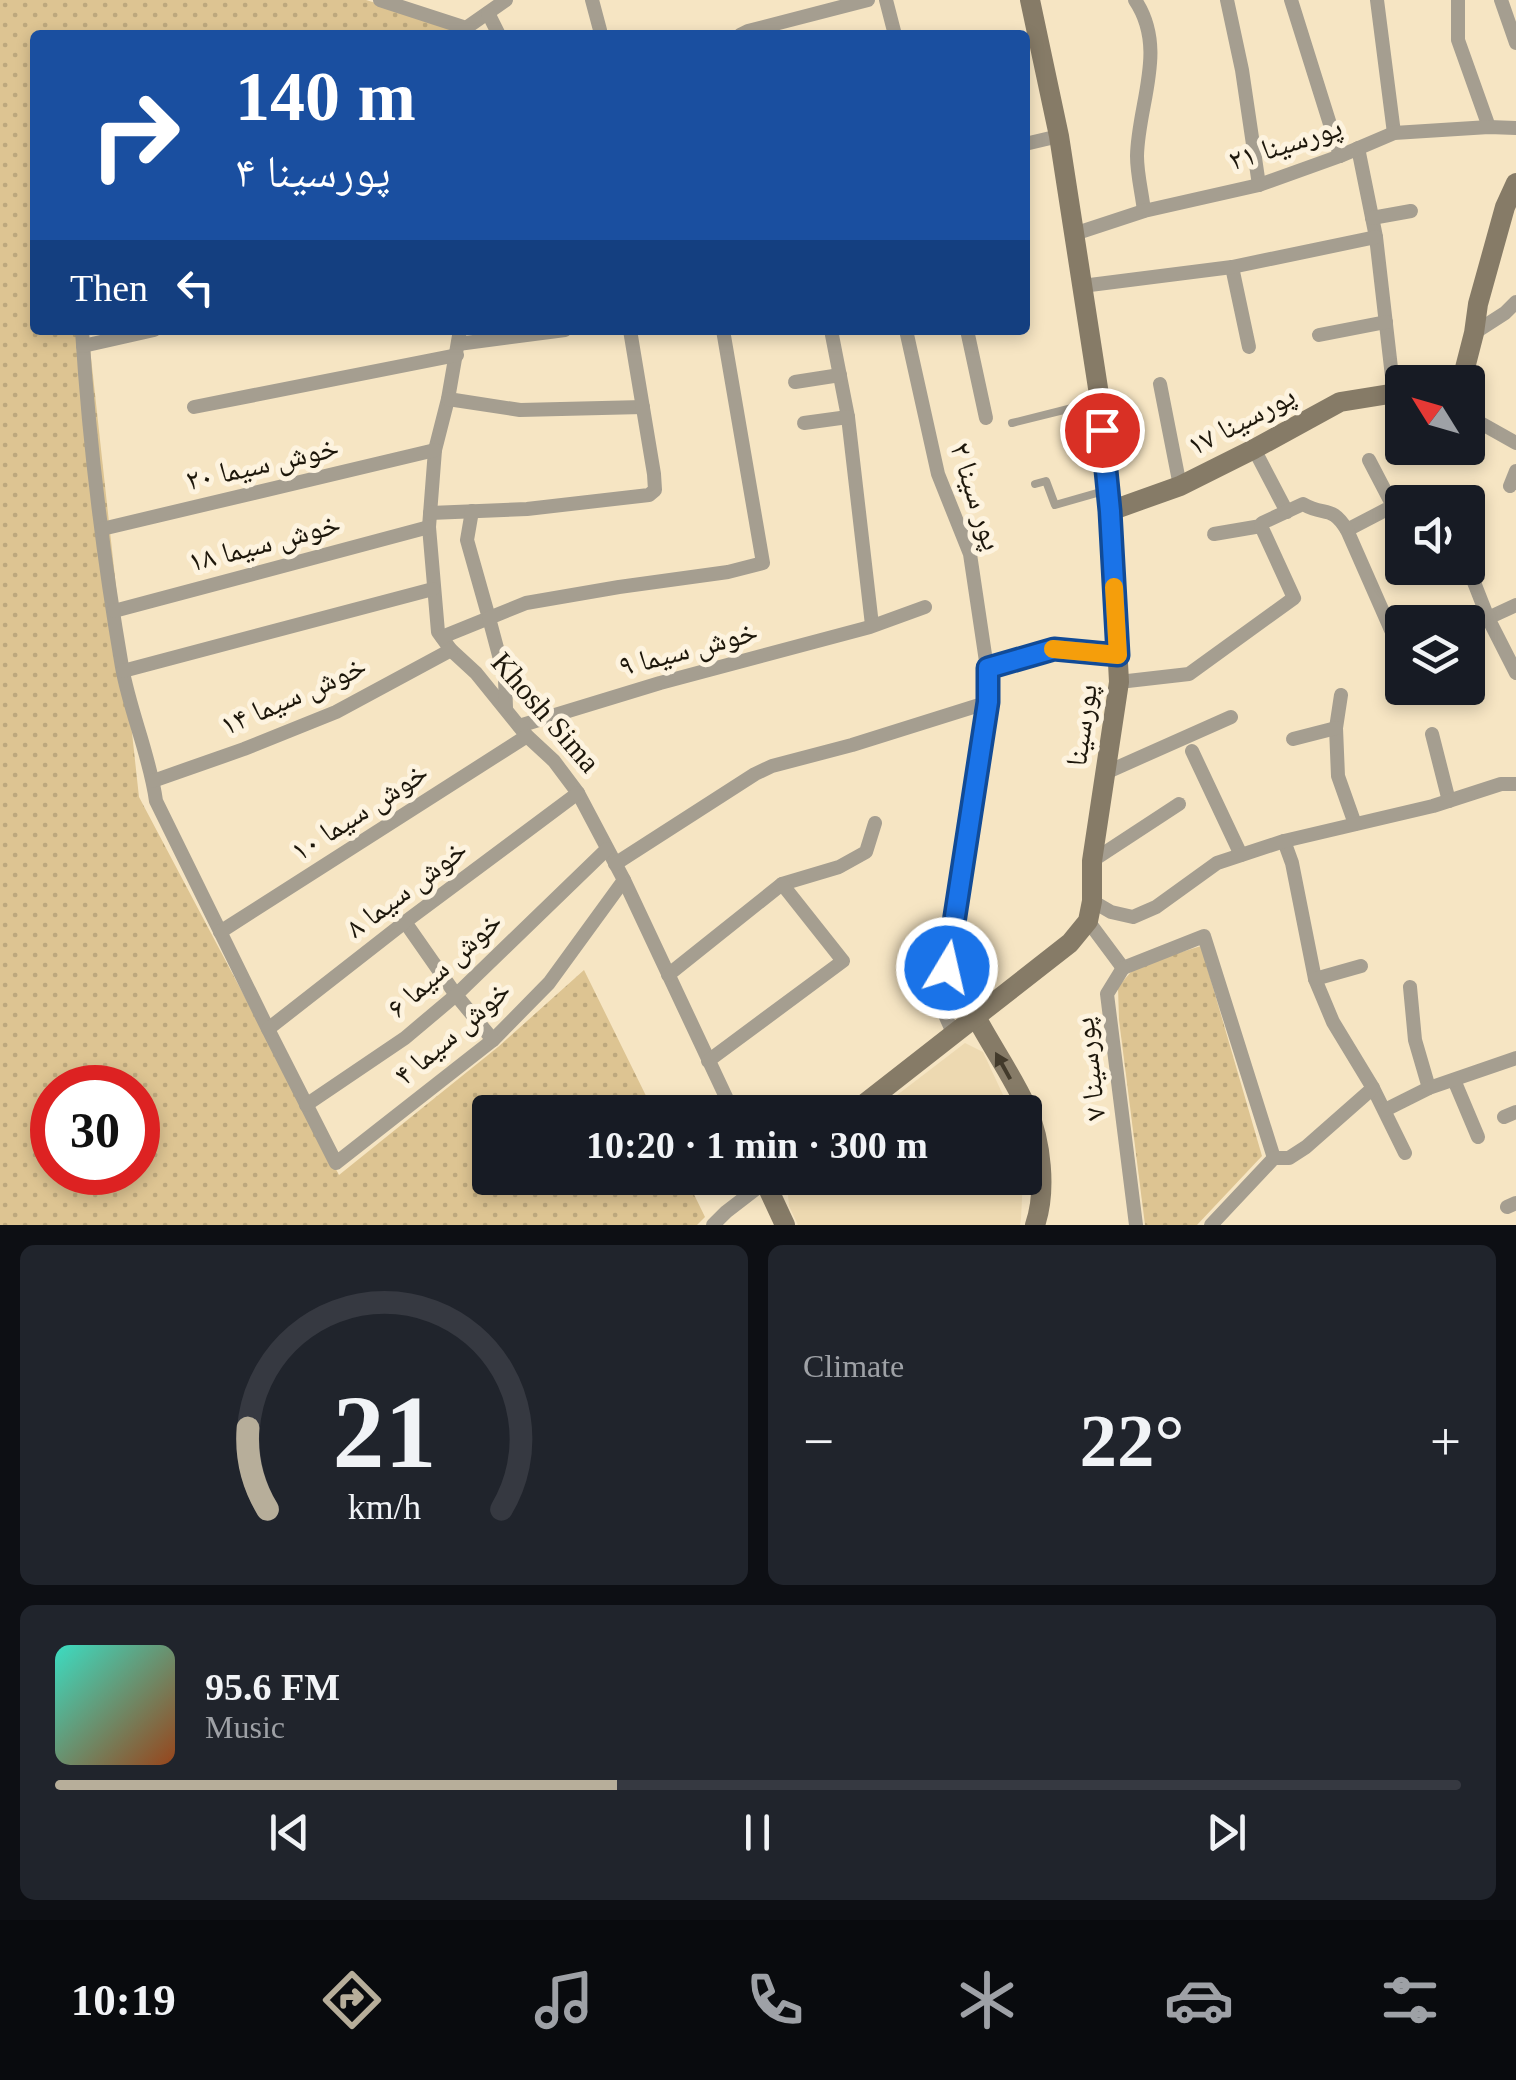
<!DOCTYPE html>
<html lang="en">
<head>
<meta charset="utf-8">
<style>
  body { margin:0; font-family:"Times New Roman","Noto Naskh Arabic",serif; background:#20242c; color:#f1f3f6; height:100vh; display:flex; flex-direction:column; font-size:38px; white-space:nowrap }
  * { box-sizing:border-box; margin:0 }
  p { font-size:32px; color:#9ea1a6 }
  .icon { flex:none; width:55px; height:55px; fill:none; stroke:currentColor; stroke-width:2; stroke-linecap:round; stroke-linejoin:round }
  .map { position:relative; height:1225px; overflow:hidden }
  .drawer { display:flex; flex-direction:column; gap:20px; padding:20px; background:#0d0f14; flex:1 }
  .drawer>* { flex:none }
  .guide { position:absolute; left:30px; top:30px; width:1000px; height:305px; border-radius:10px; box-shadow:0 5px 15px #0003; background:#1a4fa0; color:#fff; overflow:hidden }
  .needle { width:65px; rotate:307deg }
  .fabs { position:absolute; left:1385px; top:365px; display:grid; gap:20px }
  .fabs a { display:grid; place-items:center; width:100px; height:100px; border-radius:10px; background:#171b24; box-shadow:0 5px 15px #0003; font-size:50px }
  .speed { position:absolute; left:30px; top:1065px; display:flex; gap:20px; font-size:50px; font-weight:700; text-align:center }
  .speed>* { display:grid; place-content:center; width:130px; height:130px; border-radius:50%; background:#171b24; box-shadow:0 5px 15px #0003; line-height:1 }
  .speed .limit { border:15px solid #d22; background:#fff; color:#111 }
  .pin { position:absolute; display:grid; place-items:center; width:85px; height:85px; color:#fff; margin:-42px; border:5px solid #fff; border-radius:50%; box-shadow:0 2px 10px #0007 }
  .me { position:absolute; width:110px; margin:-55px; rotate:9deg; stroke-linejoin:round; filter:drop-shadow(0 0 8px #0008) }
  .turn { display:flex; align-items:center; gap:35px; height:210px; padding:0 40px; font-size:45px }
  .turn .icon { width:130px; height:130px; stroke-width:2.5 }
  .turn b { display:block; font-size:70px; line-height:85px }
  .then { display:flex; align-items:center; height:95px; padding:0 40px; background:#0003; gap:20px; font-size:38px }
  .big { font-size:75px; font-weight:700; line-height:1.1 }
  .drawer .widget { flex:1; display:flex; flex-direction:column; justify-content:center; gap:15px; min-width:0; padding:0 35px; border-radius:15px; background:#20242c }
  .drawer .dial { align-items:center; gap:0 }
  .dial svg { height:260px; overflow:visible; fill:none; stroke:#363941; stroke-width:7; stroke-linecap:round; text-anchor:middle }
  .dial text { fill:#f1f3f6; stroke:none }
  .song { display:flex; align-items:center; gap:30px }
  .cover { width:120px; height:120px; border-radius:15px; background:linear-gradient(135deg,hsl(170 70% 55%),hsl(20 70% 35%)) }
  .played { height:10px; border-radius:5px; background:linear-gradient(90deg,#b7ae9a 40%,#363941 40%) }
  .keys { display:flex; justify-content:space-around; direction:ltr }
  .heat { display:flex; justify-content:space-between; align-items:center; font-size:55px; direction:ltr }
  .drawer .tiles { flex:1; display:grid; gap:20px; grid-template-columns:1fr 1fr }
  .widget:last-child { grid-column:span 2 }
  .trip { position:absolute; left:472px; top:1095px; width:570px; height:100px; border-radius:10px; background:#171b24; box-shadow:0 5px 15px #0003; font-weight:700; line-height:100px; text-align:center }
  .tabs { display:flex; height:160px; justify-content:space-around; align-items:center; background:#090b0e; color:#9ea1a6 }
  .tabs .icon { width:70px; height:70px }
  .tabs .active { color:#b7ae9a }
  .tabs b { font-size:45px; color:#f1f3f6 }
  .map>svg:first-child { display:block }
</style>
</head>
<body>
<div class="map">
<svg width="1516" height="1225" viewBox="0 0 1516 1225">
  <defs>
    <pattern id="park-dots" width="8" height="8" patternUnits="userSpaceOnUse" patternTransform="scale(2.5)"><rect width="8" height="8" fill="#ddc492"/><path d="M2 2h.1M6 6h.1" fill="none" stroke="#bda87d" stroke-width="1.8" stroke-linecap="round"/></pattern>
  </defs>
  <rect width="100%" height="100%" fill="#f6e5c3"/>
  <!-- built -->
  <g fill="#edd9b1">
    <path d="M965 1043 983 1052 1011 1112H875Z"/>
    <path d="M794 1178H1023L1021 1219 1020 1225H798L789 1206 788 1195 790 1182Z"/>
  </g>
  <!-- park -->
  <g fill="url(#park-dots)" fill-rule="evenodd">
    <path d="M0 0H366L480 35H35V330H88L139 797 339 1175 498 1047 584 970 654 1112H490V1178H686L705 1217 697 1225H0ZM52 1088H138V1172H52Z"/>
    <path d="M1201 946 1262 1156 1197 1225H1145L1119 1020 1118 987 1136 966Z"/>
  </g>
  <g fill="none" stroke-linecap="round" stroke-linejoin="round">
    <!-- lane -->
    <g stroke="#a59e90" stroke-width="8">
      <path d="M1012 423 1100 401"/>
      <path d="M1035 484 1046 481 1055 505 1104 491"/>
    </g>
    <!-- street -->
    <g stroke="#a59e90" stroke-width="14">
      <path d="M380 0 466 28 506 0"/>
      <path d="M592 0 600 30"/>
      <path d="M886 0 895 35"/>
      <path d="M1135 0C1168 49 1138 103 1137 156 1137 174 1142 193 1144 211"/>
      <path d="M1227 0 1242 70 1259 185"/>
      <path d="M1291 0 1340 156"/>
      <path d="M1377 0 1394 133"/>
      <path d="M1458 0V40L1489 127"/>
      <path d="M1501 0 1516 43"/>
      <path d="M488 13 499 35"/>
      <path d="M740 35 748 31 868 0"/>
      <path d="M1025 144 1059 136"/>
      <path d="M1358 148 1376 237 1394 394"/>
      <path d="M1372 218 1411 211"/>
      <path d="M1074 234 1144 211 1259 185 1340 156 1394 133 1489 127 1516 128"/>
      <path d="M1232 267 1249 347"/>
      <path d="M1082 286 1232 267 1376 237"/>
      <path d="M82 330C89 442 103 556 122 667 130 712 150 756 156 801L268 1029 336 1163 493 1040 549 983 624 880"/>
      <path d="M460 330 448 399 435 450 429 527 438 632 451 650 476 673 527 736 554 761 578 793 624 880 733 1112"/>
      <path d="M831 330 848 417 872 625"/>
      <path d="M906 330 938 474 970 554 987 668 989 702 941 1006 954 1035"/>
      <path d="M967 330 986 418"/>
      <path d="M1474 333 1505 313 1516 302"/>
      <path d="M1319 335 1386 322"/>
      <path d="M458 344 565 330"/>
      <path d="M83 346 154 330"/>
      <path d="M795 382 840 375"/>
      <path d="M1160 384 1180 486"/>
      <path d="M448 399 520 410 643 407"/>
      <path d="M194 407 457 355"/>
      <path d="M1468 416 1516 443"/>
      <path d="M804 423 848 417"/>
      <path d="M1254 449 1287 512"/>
      <path d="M1510 486 1516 471"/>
      <path d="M430 513 527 509 649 495 655 490 654 474 630 330"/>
      <path d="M102 529 435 450"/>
      <path d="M1347 530 1393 506 1369 460"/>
      <path d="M1214 534 1261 526"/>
      <path d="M1468 567 1488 618 1516 673"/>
      <path d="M114 611 429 527"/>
      <path d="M1488 618 1516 605"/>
      <path d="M442 637 489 618 467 540 472 511"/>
      <path d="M987 668 1055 649 1118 655"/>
      <path d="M123 671 433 589"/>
      <path d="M1119 682 1189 674 1294 598 1261 526 1262 523 1303 504C1325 517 1331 504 1347 530L1402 655"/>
      <path d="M1341 695 1336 728 1338 776 1355 824"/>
      <path d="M506 708 505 678 489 618 526 603 619 587 728 572 763 563 723 330"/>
      <path d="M519 726 660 683 870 627 925 607"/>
      <path d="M1432 734 1449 801"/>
      <path d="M1293 739 1336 728"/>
      <path d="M1192 751 1241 855"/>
      <path d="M1105 773 1231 717"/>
      <path d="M153 781 244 749 336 712 451 650"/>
      <path d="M1284 841 1292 863 1315 979 1333 1022 1373 1088 1405 1153"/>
      <path d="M1092 861 1179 804"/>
      <path d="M615 864 755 774 772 766 852 745 989 702"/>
      <path d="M1092 901 1111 912 1133 917 1156 907 1217 863 1284 841 1433 806 1501 784H1516"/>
      <path d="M1088 921 1123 968"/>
      <path d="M405 922 456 995 493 1040"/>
      <path d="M220 932 527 736"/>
      <path d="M1123 968 1204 936 1274 1158 1211 1225"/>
      <path d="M1123 968 1107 994 1136 1225"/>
      <path d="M668 975 782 884 839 867 866 852 875 823"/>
      <path d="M1315 979 1361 966"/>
      <path d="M1410 987 1415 1040 1429 1088"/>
      <path d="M268 1029 405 922 578 793"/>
      <path d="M708 1061 843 961 782 884"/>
      <path d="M1454 1080 1478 1137"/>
      <path d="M306 1105 405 1038 456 995 607 849"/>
      <path d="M1385 1110 1429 1088 1516 1058"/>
      <path d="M1504 1117 1516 1112"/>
      <path d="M1274 1158H1289L1306 1147 1373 1088"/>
      <path d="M1507 1207 1516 1203"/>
      <path d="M713 1225 726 1212 765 1182 763 1178"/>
    </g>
    <!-- secondary -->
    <g stroke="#867b67" stroke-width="20">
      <path d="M1449 382 1464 372 1474 333 1478 304 1505 207 1516 183"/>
      <path d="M1110 511 1180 486 1254 449 1340 402 1402 392"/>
      <path d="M976 1017C992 1047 1013 1077 1027 1108 1041 1141 1047 1190 1035 1225"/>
      <path d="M854 1112 1070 943 1088 921 1092 901V861L1119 682 1110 511 1100 401 1059 136 1030 0"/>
      <path d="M770 1178 765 1182 785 1225"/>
    </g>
  </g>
  <!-- one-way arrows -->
  <defs><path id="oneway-solid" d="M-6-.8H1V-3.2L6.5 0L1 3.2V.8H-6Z" transform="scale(2.5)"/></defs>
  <use fill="#423a2b" href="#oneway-solid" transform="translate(1003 1066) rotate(-119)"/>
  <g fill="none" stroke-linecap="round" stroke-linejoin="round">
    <!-- route casing -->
    <g stroke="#114b97" stroke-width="25">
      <path id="route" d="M947 968 988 702V668L1054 649 1118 655 1110 511 1102 430"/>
    </g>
    <!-- route -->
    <use href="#route" stroke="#1a73e8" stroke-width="18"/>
    <!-- slow -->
    <path stroke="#f59e0b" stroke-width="18" d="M1053 649 1118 655 1114 587"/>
  </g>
  <g text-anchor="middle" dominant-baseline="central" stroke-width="10" stroke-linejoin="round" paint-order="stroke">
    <!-- street labels -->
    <g font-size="30" fill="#1d170b" stroke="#fdf3df">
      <text transform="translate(1285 143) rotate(-18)">پورسینا ۲۱</text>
      <text transform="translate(1241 420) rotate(-28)">پورسینا ۱۷</text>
      <text transform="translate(262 463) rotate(-13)">خوش سیما ۲۰</text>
      <text transform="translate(977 496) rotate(72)">پور سینا ۲</text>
      <text transform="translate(264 542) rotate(-15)">خوش سیما ۱۸</text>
      <text transform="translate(688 648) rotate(-15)">خوش سیما ۹</text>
      <text transform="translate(293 695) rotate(-24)">خوش سیما ۱۴</text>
      <text transform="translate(546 712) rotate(49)">Khosh Sima</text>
      <text transform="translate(1081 725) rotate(-82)">پورسینا</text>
      <text transform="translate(359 811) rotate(-33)">خوش سیما ۱۰</text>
      <text transform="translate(406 888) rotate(-37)">خوش سیما ۸</text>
      <text transform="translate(444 964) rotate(-42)">خوش سیما ۶</text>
      <text transform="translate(452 1032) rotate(-41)">خوش سیما ۴</text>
      <text transform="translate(1089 1069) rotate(-97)">پورسینا ۷</text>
    </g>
  </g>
</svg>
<div class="fabs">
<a><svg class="needle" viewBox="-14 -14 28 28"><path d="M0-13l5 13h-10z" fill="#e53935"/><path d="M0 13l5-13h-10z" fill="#9ea1a6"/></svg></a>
<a><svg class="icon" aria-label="sound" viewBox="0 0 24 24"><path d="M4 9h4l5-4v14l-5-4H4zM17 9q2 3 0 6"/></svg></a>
<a><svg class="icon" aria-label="layers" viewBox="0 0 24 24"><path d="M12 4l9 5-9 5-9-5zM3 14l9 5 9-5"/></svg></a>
</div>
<div class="speed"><div class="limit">30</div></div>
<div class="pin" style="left:1102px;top:430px;background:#d93025"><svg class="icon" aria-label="arrive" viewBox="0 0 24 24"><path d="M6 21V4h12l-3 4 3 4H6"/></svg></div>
<svg class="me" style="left:947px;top:968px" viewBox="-20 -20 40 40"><circle r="17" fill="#1a73e8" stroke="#fff" stroke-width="3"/><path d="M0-11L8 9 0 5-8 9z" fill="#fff"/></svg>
<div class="trip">10:20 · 1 min · 300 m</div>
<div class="guide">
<div class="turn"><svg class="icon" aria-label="right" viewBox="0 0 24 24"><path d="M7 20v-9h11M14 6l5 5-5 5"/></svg><div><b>140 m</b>پورسینا ۴</div></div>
<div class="then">Then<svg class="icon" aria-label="left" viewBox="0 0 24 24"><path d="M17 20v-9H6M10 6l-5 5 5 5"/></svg></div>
</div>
</div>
<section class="drawer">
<div class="tiles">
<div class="widget dial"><svg viewBox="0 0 100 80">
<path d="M14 69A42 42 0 1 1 86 69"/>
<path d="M14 69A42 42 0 0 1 8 44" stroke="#b7ae9a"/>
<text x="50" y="56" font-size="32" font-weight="700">21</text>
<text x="50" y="72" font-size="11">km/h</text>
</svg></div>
<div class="widget"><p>Climate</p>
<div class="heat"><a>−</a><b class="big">22°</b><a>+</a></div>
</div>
<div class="widget">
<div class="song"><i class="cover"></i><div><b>95.6 FM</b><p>Music</p></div></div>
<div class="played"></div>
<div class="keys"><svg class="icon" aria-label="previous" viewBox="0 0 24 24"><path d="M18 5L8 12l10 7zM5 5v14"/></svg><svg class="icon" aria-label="pause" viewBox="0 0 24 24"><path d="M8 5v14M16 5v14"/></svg><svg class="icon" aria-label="next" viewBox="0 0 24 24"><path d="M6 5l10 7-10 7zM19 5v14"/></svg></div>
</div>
</div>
</section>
<nav class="tabs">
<b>10:19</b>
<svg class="icon active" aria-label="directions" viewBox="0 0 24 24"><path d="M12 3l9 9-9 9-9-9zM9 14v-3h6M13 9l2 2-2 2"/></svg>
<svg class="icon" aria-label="music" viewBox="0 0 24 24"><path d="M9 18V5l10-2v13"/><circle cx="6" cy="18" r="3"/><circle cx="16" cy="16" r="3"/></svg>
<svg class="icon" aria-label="phone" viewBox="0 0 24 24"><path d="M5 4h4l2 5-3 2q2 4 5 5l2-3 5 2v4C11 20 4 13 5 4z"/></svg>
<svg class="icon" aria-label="climate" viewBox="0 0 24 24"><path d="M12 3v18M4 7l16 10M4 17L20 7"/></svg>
<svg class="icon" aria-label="car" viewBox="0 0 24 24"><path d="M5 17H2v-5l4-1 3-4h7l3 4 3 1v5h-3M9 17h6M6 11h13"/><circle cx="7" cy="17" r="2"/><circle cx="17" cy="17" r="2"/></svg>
<svg class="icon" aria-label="filters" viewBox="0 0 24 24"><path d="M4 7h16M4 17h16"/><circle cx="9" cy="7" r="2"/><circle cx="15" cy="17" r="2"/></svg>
</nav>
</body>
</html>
